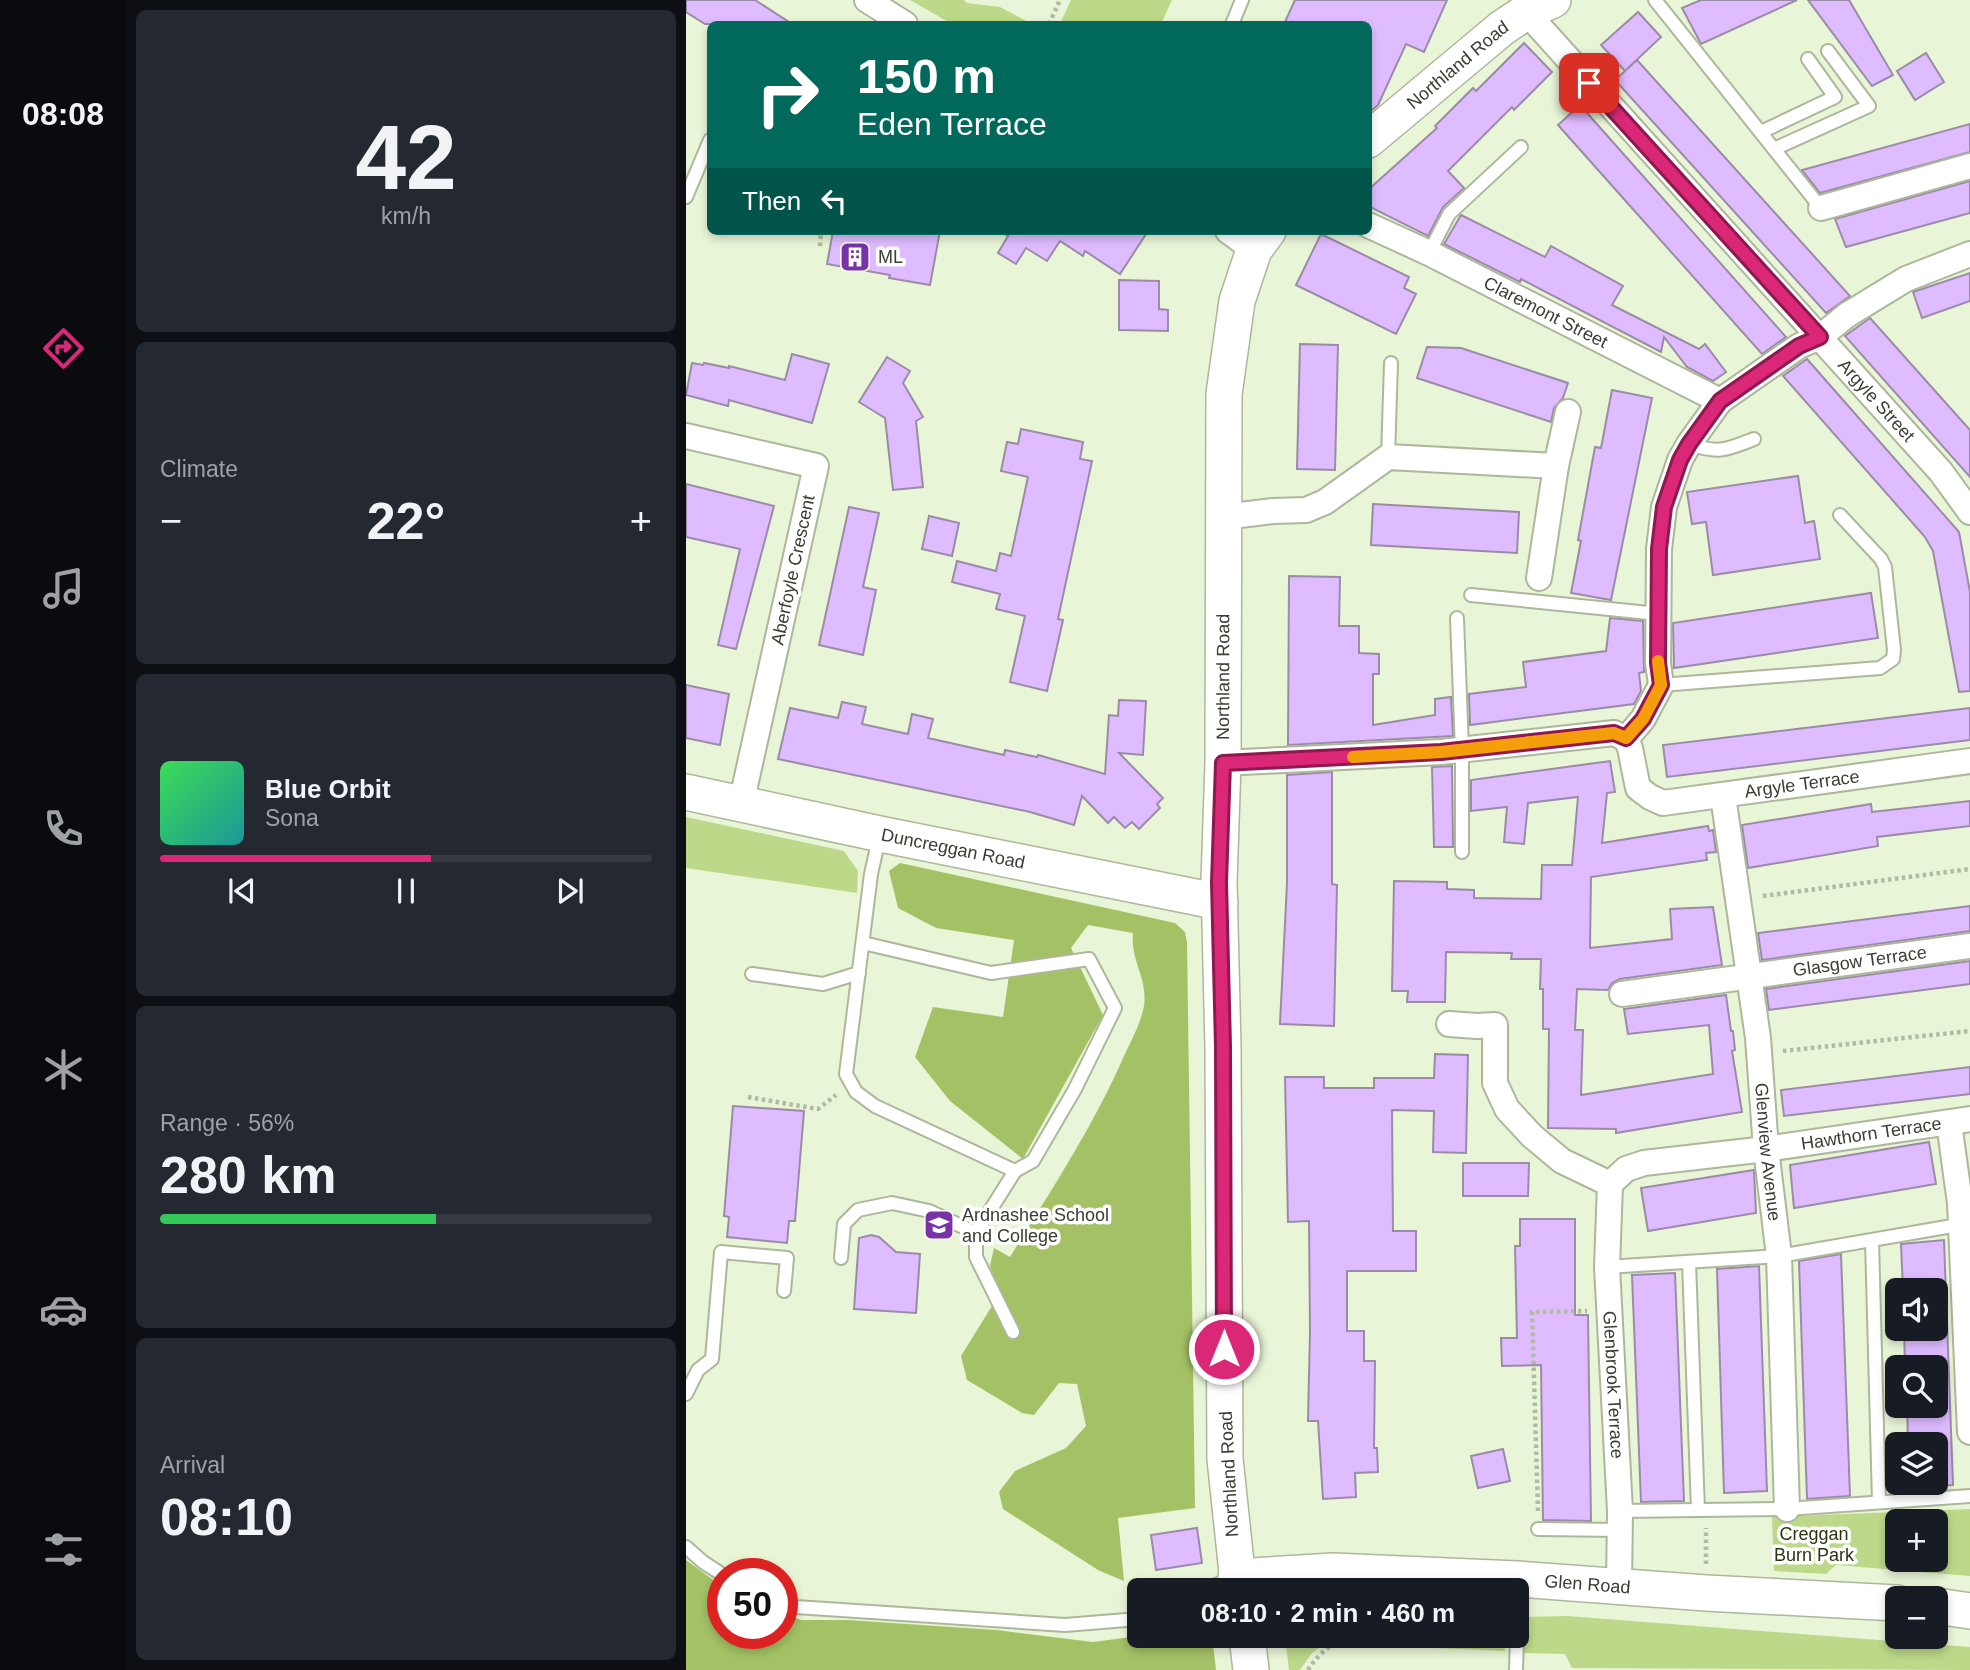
<!DOCTYPE html>
<html lang="en">
<head>
<meta charset="utf-8">
<style>
  body { margin:0; font-family:Helvetica,sans-serif; background:#242831; color:#f1f3f6; height:100vh; display:flex; flex-direction:column; font-size:26px; white-space:nowrap }
  * { box-sizing:border-box; margin:0 }
  p { font-size:23px; color:#9ea1a6 }
  .icon { flex:none; width:38px; height:38px; fill:none; stroke:currentColor; stroke-width:2; stroke-linecap:round; stroke-linejoin:round }
  .map { position:relative; flex:1; overflow:hidden }
  .drawer { display:flex; flex-direction:column; gap:10px; padding:10px; background:#0d0f14; width:560px }
  .drawer>* { flex:none }
  .top-card { position:absolute; left:21px; top:21px; width:665px; height:214px; border-radius:10px; box-shadow:0 4px 10px #0003; background:#00695c; color:#fff; overflow:hidden }
  .tools { position:absolute; left:1199px; top:1278px; display:grid; gap:14px }
  .tools a { display:grid; place-items:center; width:63px; height:63px; border-radius:10px; background:#171b24; box-shadow:0 4px 10px #0003; font-size:35px }
  .speed { position:absolute; left:21px; top:1558px; display:flex; gap:14px; font-size:35px; font-weight:700; text-align:center }
  .speed>* { display:grid; place-content:center; width:91px; height:91px; border-radius:50%; background:#171b24; box-shadow:0 4px 10px #0003; line-height:1 }
  .speed .limit { border:10px solid #d22; background:#fff; color:#111 }
  .pin { position:absolute; display:grid; place-items:center; width:60px; height:60px; color:#fff; margin:-30px; border-radius:14px; box-shadow:0 4px 10px #0006 }
  .me { position:absolute; width:77px; margin:-38px; rotate:0deg; stroke-linejoin:round; filter:drop-shadow(0 0 5px #0008) }
  .turn { display:flex; align-items:center; gap:24px; height:147px; padding:0 35px; font-size:32px }
  .turn .icon { width:91px; height:91px; stroke-width:2.5 }
  .turn b { display:block; font-size:49px; line-height:60px }
  .then { display:flex; align-items:center; height:66px; padding:0 35px; background:#0003; gap:14px; font-size:26px }
  .big { font-size:52px; font-weight:700; line-height:1.1 }
  .drawer .widget { flex:1; display:flex; flex-direction:column; justify-content:center; gap:10px; min-width:0; padding:0 24px; border-radius:10px; background:#242831 }
  .drawer .dial { align-items:center; gap:0 }
  .dial b { font-size:91px; line-height:1 }
  .song { display:flex; align-items:center; gap:21px }
  .cover { width:84px; height:84px; border-radius:10px; background:linear-gradient(135deg,hsl(130 70% 55%),hsl(180 70% 35%)) }
  .played { height:7px; border-radius:4px; background:linear-gradient(90deg,#db2777 55%,#363941 55%) }
  .keys { display:flex; justify-content:space-around; direction:ltr }
  .heat { display:flex; justify-content:space-between; align-items:center; font-size:38px; direction:ltr }
  .charge { height:10px; border-radius:5px; background:linear-gradient(90deg,#34c759 56%,#363941 0) }
  .trip { position:absolute; left:441px; top:1578px; width:402px; height:70px; border-radius:10px; background:#171b24; box-shadow:0 4px 10px #0003; font-weight:700; line-height:70px; text-align:center }
  main { display:flex; flex:1; min-height:0 }
  .tabs { display:flex; flex-direction:column; width:126px; justify-content:space-around; align-items:center; background:#090b0e; color:#9ea1a6 }
  .tabs .icon { width:49px; height:49px }
  .tabs .current { color:#db2777 }
  .tabs b { font-size:32px; color:#f1f3f6 }
  .map>svg:first-child { display:block }
</style>
</head>
<body>
<main>
<nav class="tabs">
<b>08:08</b>
<svg class="icon current" aria-label="directions" viewBox="0 0 24 24"><path d="M12 3l9 9-9 9-9-9zM9 14v-3h6M13 9l2 2-2 2"/></svg>
<svg class="icon" aria-label="music" viewBox="0 0 24 24"><path d="M9 18V5l10-2v13"/><circle cx="6" cy="18" r="3"/><circle cx="16" cy="16" r="3"/></svg>
<svg class="icon" aria-label="phone" viewBox="0 0 24 24"><path d="M5 4h4l2 5-3 2q2 4 5 5l2-3 5 2v4C11 20 4 13 5 4z"/></svg>
<svg class="icon" aria-label="climate" viewBox="0 0 24 24"><path d="M12 3v18M4 7l16 10M4 17L20 7"/></svg>
<svg class="icon" aria-label="car" viewBox="0 0 24 24"><path d="M5 17H2v-5l4-1 3-4h7l3 4 3 1v5h-3M9 17h6M6 11h13"/><circle cx="7" cy="17" r="2"/><circle cx="17" cy="17" r="2"/></svg>
<svg class="icon" aria-label="filters" viewBox="0 0 24 24"><path d="M4 7h16M4 17h16"/><circle cx="9" cy="7" r="2"/><circle cx="15" cy="17" r="2"/></svg>
</nav>
<section class="drawer">
<div class="widget dial"><b>42</b><p>km/h</p></div>
<div class="widget"><p>Climate</p>
<div class="heat"><a>−</a><b class="big">22°</b><a>+</a></div>
</div>
<div class="widget">
<div class="song"><i class="cover"></i><div><b>Blue Orbit</b><p>Sona</p></div></div>
<div class="played"></div>
<div class="keys"><svg class="icon" aria-label="previous" viewBox="0 0 24 24"><path d="M18 5L8 12l10 7zM5 5v14"/></svg><svg class="icon" aria-label="pause" viewBox="0 0 24 24"><path d="M8 5v14M16 5v14"/></svg><svg class="icon" aria-label="next" viewBox="0 0 24 24"><path d="M6 5l10 7-10 7zM19 5v14"/></svg></div>
</div>
<div class="widget"><p>Range · 56%</p><b class="big">280 km</b><div class="charge"></div></div>
<div class="widget"><p>Arrival</p><b class="big">08:10</b></div>
</section>
<div class="map">
<svg width="1284" height="1670" viewBox="0 0 1284 1670">
  <rect width="100%" height="100%" fill="#e9f5d7"/>
  <!-- green -->
  <g fill="#bcd888" fill-rule="evenodd">
    <path d="M224 0H278L281 3 314 7 346 24H266Z"/>
    <path d="M385 0H486L475 24H374Z"/>
    <path d="M0 817 158 851 172 871 171 893 0 868Z"/>
    <path d="M1284 1509V1576L1150 1565 1140 1574 1088 1571 1086 1517ZM1211 1521H1250V1559H1211Z"/>
    <path d="M881 1616 1284 1647V1670L886 1668 879 1654 838 1653V1617Z"/>
    <path d="M599 1636H649L626 1653 614 1670H603Z"/>
    <path d="M703 1636H818L819 1651 680 1645Z"/>
  </g>
  <!-- forest -->
  <g fill="#a4c265">
    <path d="M214 863 489 923 499 932 501 942 509 1508 432 1518 438 1581 412 1570 317 1509 313 1492 329 1471 380 1448 400 1426 391 1384 373 1383 348 1415 336 1413 281 1380 275 1356 314 1293 304 1266 308 1248 324 1257C364 1192 407 1127 438 1056 445 1041 455 1023 458 1006 462 978 444 961 447 933L402 925 385 948 417 1015 337 1159 264 1101 229 1057 247 1007 317 1017 328 940 250 928 212 908 203 871Z"/>
    <path d="M0 1560 37 1587V1633H96V1613L115 1620H162L310 1630 407 1642 453 1636H526L530 1670H0Z"/>
  </g>
  <!-- building -->
  <g fill="#dfbbff" stroke="#9a8ca6" stroke-width="2">
    <path d="M0 0H69L106 24H19L0 12Z"/>
    <path d="M609 0H761L738 52 720 44 692 105 682 113V24H598Z"/>
    <path d="M1015 0H1111L1015 44 996 8Z"/>
    <path d="M1122 0H1163L1207 75 1186 86Z"/>
    <path d="M952 12 975 37 940 70 951 60 1164 296 1140 313 929 80 939 71 915 45Z"/>
    <path d="M838 43 866 72 828 110 826 107 762 171 778 188 757 207 742 236 682 206V190L751 128 749 126 787 88 790 91Z"/>
    <path d="M1240 53 1258 82 1229 100 1211 71Z"/>
    <path d="M894 105 933 149 1100 337 1076 354 937 198 872 125Z"/>
    <path d="M1284 124V152L1134 193 1116 170Z"/>
    <path d="M1284 181V213L1160 247 1149 219Z"/>
    <path d="M775 215 859 257 865 246 937 286 926 305 1013 349 1019 344 1040 372 1027 381 1001 367 978 337 975 352 835 279 834 282 758 244Z"/>
    <path d="M147 231H254L244 285 203 278 204 275 141 264Z"/>
    <path d="M314 231H462L434 274 399 251 397 256 374 241 361 261 340 248 330 264 312 253 322 236Z"/>
    <path d="M635 234 723 277 718 288 730 294 710 334 610 285Z"/>
    <path d="M1284 273V301L1236 318 1227 292Z"/>
    <path d="M433 280 473 281V309L482 310V331L433 330Z"/>
    <path d="M1184 318 1284 430V477L1159 336Z"/>
    <path d="M614 344 652 345 649 470 611 469Z"/>
    <path d="M741 347 775 348 882 383 877 398 868 408 865 422 731 378Z"/>
    <path d="M106 354 143 364 126 423 43 400 42 406 0 395 6 363 17 365 18 363 43 368V366L99 380Z"/>
    <path d="M201 357 224 371 217 383 237 417 230 421 237 487 207 490 199 418 173 402Z"/>
    <path d="M1121 359 1273 532 1284 592V691L1273 692 1247 551 1239 537 1097 376Z"/>
    <path d="M926 390 966 398 925 600 885 593 895 541 892 540 909 447 915 448Z"/>
    <path d="M335 429 397 442 394 459 406 461 372 619 377 620 361 691 324 682 339 616 310 609 314 594 266 582 271 561 310 571 314 553 325 556 342 477 315 471 321 442 332 444Z"/>
    <path d="M1112 476 1119 523 1128 521 1134 559 1027 575 1020 522 1006 524 1001 492Z"/>
    <path d="M0 484 88 506 50 649 32 645 54 549 0 537Z"/>
    <path d="M687 504 833 512 831 553 685 545Z"/>
    <path d="M163 507 193 513 177 587 190 590 177 655 133 645Z"/>
    <path d="M243 516 273 523 266 556 236 549Z"/>
    <path d="M603 576 654 577 653 626H673V653L693 654V674H687V725L749 715V699L765 697 767 736 602 745Z"/>
    <path d="M1185 593 1192 638 988 668 987 623Z"/>
    <path d="M924 618 957 621 958 672 953 673 955 691 948 704 784 725 783 694 840 687 837 662 920 651Z"/>
    <path d="M0 685 43 694 34 745 0 738Z"/>
    <path d="M433 700 460 701 457 755 433 753 477 798 471 804 474 808 453 829 446 822 439 828 428 817 422 823 396 796 388 825 344 812 92 759 104 708 152 718 156 702 180 707 176 724 222 734 226 714 247 719 242 738 318 755 319 750 351 757 352 755 419 774 423 715 432 716Z"/>
    <path d="M1284 708V740L981 777 977 745Z"/>
    <path d="M924 761 929 792 921 793 916 843 1022 826 1023 831 1027 830 1030 852 1020 853 1021 860 905 877 904 948 986 939 984 909 1027 907 1036 965 934 979 926 983 922 990 891 989 889 1030H897L895 1095 1027 1074 1023 1025 942 1034 938 1009 1040 995 1045 1031H1047L1049 1050 1046 1051 1056 1112 930 1133V1129L862 1128 863 1029H857V989H854L855 959H825L826 953 760 952 759 1002H721L722 991H706L708 881 761 882V889L788 890V898L855 899 856 865H886L892 797 842 803 838 844 818 842 821 807 785 811V780Z"/>
    <path d="M766 766 767 847H748L746 767Z"/>
    <path d="M646 772V884L651 885 648 1026 594 1024 601 883V775Z"/>
    <path d="M1284 801V826L1191 837 1192 846 1062 868 1056 825 1185 804 1186 812Z"/>
    <path d="M1284 906V931L1076 960 1072 933Z"/>
    <path d="M1284 961V984L1083 1010 1080 989Z"/>
    <path d="M749 1054 782 1055 780 1153 747 1152 748 1111 706 1110 707 1231H730V1271H661V1331H678V1361H689L688 1448H691L692 1472 669 1473 670 1497 637 1499 632 1421H622L624 1331 623 1221 602 1222 599 1077H638V1088H688V1078H748Z"/>
    <path d="M1284 1067V1094L1098 1116 1095 1090Z"/>
    <path d="M47 1106 118 1111 109 1221H103L101 1243 41 1237 43 1217 38 1216Z"/>
    <path d="M1243 1142 1250 1184 1108 1208 1104 1165Z"/>
    <path d="M777 1163H843L842 1196H777Z"/>
    <path d="M1068 1170 1070 1213 962 1231 955 1188Z"/>
    <path d="M834 1219H889V1315H902L905 1521 857 1520 855 1365 816 1366 815 1338H831L829 1246H834Z"/>
    <path d="M185 1235 193 1237 210 1252 234 1254 230 1313 168 1309 173 1238Z"/>
    <path d="M1258 1240 1267 1485 1224 1487V1482H1250V1444H1222L1221 1405H1250V1367L1219 1366 1218 1328H1250V1290H1217L1215 1244Z"/>
    <path d="M1155 1254 1164 1496 1121 1499 1113 1261Z"/>
    <path d="M1073 1266 1081 1491 1038 1493 1031 1269Z"/>
    <path d="M989 1273 998 1501 955 1502 946 1275Z"/>
    <path d="M817 1449 824 1481 792 1488 785 1456Z"/>
    <path d="M511 1528 516 1563 470 1570 465 1535Z"/>
  </g>
  <g fill="none" stroke-linecap="round" stroke-linejoin="round">
    <!-- lane casing -->
    <g stroke="#adb79b" stroke-width="16">
      <g id="lane">
        <path d="M969 0 1135 208"/>
        <path d="M546 24 556 0"/>
        <path d="M1075 132 1149 97 1122 59"/>
        <path d="M1088 149 1183 106 1142 51"/>
        <path d="M0 197 24 140"/>
        <path d="M743 253 763 214 835 147"/>
        <path d="M1003 444C1033 454 1040 450 1068 439"/>
        <path d="M702 457 705 363"/>
        <path d="M785 595 973 614"/>
        <path d="M771 618 776 750V852"/>
        <path d="M975 685 1194 668 1207 659 1208 650 1199 567 1195 559 1154 515"/>
        <path d="M177 943 305 973 403 959 429 1008 389 1089 347 1161 329 1171"/>
        <path d="M66 974 137 984 173 973"/>
        <path d="M290 1233V1257L327 1332"/>
        <path d="M1186 1240 1193 1502"/>
        <path d="M155 1258 158 1224 172 1210 206 1203 243 1211 290 1233 329 1171 189 1106 170 1092 160 1074 185 874 194 834"/>
        <path d="M1003 1262 1012 1510"/>
        <path d="M921 1267 1093 1256 1278 1224"/>
        <path d="M0 1394 12 1370 26 1359 35 1252 101 1258 98 1291"/>
        <path d="M934 1511 1101 1509 1284 1496"/>
        <path d="M852 1529 934 1530"/>
        <path d="M0 1547 17 1562 37 1575"/>
        <path d="M515 1591 550 1577"/>
        <path d="M96 1603 110 1607 379 1625 453 1619"/>
        <path d="M830 1670 831 1636"/>
      </g>
    </g>
    <!-- street casing -->
    <g stroke="#adb79b" stroke-width="28">
      <g id="street">
        <path d="M181 0 219 24"/>
        <path id="s1" d="M840 12 1255 472 1284 512"/>
        <path d="M1135 208 1284 166"/>
        <path id="s2" d="M682 225 743 253 1034 401"/>
        <path d="M542 231 568 250"/>
        <path d="M0 436 130 466 55 804"/>
        <path d="M538 517 587 511 620 510 639 502 702 457 870 466"/>
        <path d="M853 578 870 466 882 412"/>
        <path d="M940 739 957 719 975 685 972 663 973 549 978 507 994 460 1003 444 1034 401 1113 346 1134 337 1161 315 1220 279 1284 254"/>
        <path id="s3" d="M537 763 755 752 928 733 940 739 944 748 952 788 964 797 977 803 1284 761"/>
        <path id="s4" d="M1037 796 1072 1038 1080 1149 1093 1256 1101 1509"/>
        <path id="s5" d="M936 994 1284 946"/>
        <path d="M763 1024 791 1026 809 1025V1083L821 1109 846 1136 876 1161 924 1184"/>
        <path d="M1263 1123 1274 1203 1284 1432"/>
        <path id="s6" d="M924 1184 921 1267 934 1511 933 1587"/>
        <path id="s7" d="M924 1184 940 1169 958 1163 1080 1149 1284 1119"/>
      </g>
    </g>
    <!-- secondary casing -->
    <g stroke="#adb79b" stroke-width="38">
      <g id="secondary">
        <path id="s8" d="M682 140 816 28 840 12 867 0"/>
        <path id="s9" d="M0 792 194 834 534 902"/>
        <path id="s10" d="M550 1577 647 1571 831 1579 1020 1593 1211 1603"/>
        <path id="s11" d="M553 1591 539 1459 537 1047 533 882 537 763 538 394 551 301 568 250 582 231"/>
        <path d="M1250 1606 1284 1611"/>
        <path d="M561 1636 565 1670"/>
      </g>
    </g>
    <!-- path -->
    <g stroke="#b1baa2" stroke-width="4.5" stroke-dasharray="3.5 3.5" stroke-linecap="butt">
      <path d="M363 24 374 0"/>
      <path d="M134 246 135 231"/>
      <path d="M1077 896 1284 869"/>
      <path d="M1097 1051 1284 1031"/>
      <path d="M62 1097 132 1109 150 1095"/>
      <path d="M852 1511 846 1312 901 1311"/>
      <path d="M1020 1564V1528"/>
      <path d="M622 1670C633 1653 648 1640 668 1636"/>
    </g>
    <!-- lane -->
    <use href="#lane" stroke="#fff" stroke-width="12"/>
    <!-- street -->
    <use href="#street" stroke="#fff" stroke-width="24"/>
    <!-- secondary -->
    <use href="#secondary" stroke="#fff" stroke-width="35"/>
  </g>
  <g fill="none" stroke-linecap="round" stroke-linejoin="round">
    <!-- route casing -->
    <g stroke="#8e194d" stroke-width="18">
      <path id="route" d="M538 1349 537 1047 533 882 537 763 755 752 928 733 940 738 957 719 975 685 972 663 973 549 978 507 994 460 1003 444 1034 401 1113 346 1134 337 903 83"/>
    </g>
    <!-- route -->
    <use href="#route" stroke="#db2777" stroke-width="12"/>
    <!-- slow -->
    <path stroke="#f59e0b" stroke-width="12" d="M667 757 755 752 928 733 940 738 957 719 975 685 972 661"/>
  </g>
  <!-- icons -->
  <defs>
    <g id="building-square" transform="scale(1.575)"><rect x="-9" y="-9" width="18" height="18" rx="4" fill="#7833a7" stroke="#fff"/><path d="M-4-6H4V6H1V3H-1V6H-4ZM-2.5-4.3h1.7v1.8h-1.7ZM.8-4.3h1.7v1.8H.8ZM-2.5-1h1.7V.8h-1.7ZM.8-1h1.7V.8H.8Z" fill="#fff"/></g>
    <g id="school-square" transform="scale(1.575)"><rect x="-9" y="-9" width="18" height="18" rx="4" fill="#7833a7" stroke="#fff"/><path d="M0-5L7-2L0 1L-7-2ZM-4 1L0 2.5L4 1V4Q0 6-4 4Z" fill="#fff"/></g>
  </defs>
  <g fill-rule="evenodd">
    <use href="#building-square" x="169" y="257"/>
    <use href="#school-square" x="253" y="1225"/>
  </g>
  <g text-anchor="middle" dominant-baseline="central" stroke-width="7" stroke-linejoin="round" paint-order="stroke">
    <!-- street labels -->
    <g font-size="18" fill="#393d32" stroke="#fff">
      <text stroke="none"><textPath href="#s8" startOffset="117">Northland Road</textPath></text>
      <text stroke="none"><textPath href="#s2" startOffset="198">Claremont Street</textPath></text>
      <text stroke="none"><textPath href="#s1" startOffset="523">Argyle Street</textPath></text>
      <text transform="translate(107 570) rotate(-78)">Aberfoyle Crescent</text>
      <text stroke="none"><textPath href="#s11" startOffset="915">Northland Road</textPath></text>
      <text stroke="none"><textPath href="#s3" startOffset="626">Argyle Terrace</textPath></text>
      <text stroke="none"><textPath href="#s9" startOffset="273">Duncreggan Road</textPath></text>
      <text stroke="none"><textPath href="#s5" startOffset="240">Glasgow Terrace</textPath></text>
      <text stroke="none"><textPath href="#s7" startOffset="270">Hawthorn Terrace</textPath></text>
      <text stroke="none"><textPath href="#s4" startOffset="359">Glenview Avenue</textPath></text>
      <text stroke="none"><textPath href="#s6" startOffset="201">Glenbrook Terrace</textPath></text>
      <text transform="translate(543 1474) rotate(-93)">Northland Road</text>
      <text stroke="none"><textPath href="#s10" startOffset="352">Glen Road</textPath></text>
    </g>
    <!-- poi labels -->
    <g font-size="18" fill="#393d32" stroke="#fff" text-anchor="start">
      <text x="192" y="257">ML</text>
      <text x="276" y="1215">Ardnashee School<tspan x="276" dy="21">and College</tspan></text>
    </g>
    <!-- park labels -->
    <g font-size="18" fill="#2a360f" stroke="#fff">
      <text x="1128" y="1534">Creggan<tspan x="1128" dy="21">Burn Park</tspan></text>
    </g>
  </g>
</svg>
<div class="tools">
<a><svg class="icon" aria-label="sound" viewBox="0 0 24 24"><path d="M4 9h4l5-4v14l-5-4H4zM17 9q2 3 0 6"/></svg></a>
<a><svg class="icon" aria-label="search" viewBox="0 0 24 24"><circle cx="10" cy="10" r="6"/><path d="M15 15l6 6"/></svg></a>
<a><svg class="icon" aria-label="layers" viewBox="0 0 24 24"><path d="M12 4l9 5-9 5-9-5zM3 14l9 5 9-5"/></svg></a>
<a>+</a>
<a>−</a>
</div>
<div class="speed"><div class="limit">50</div></div>
<div class="pin" style="left:903px;top:83px;background:#d93025"><svg class="icon" aria-label="arrive" viewBox="0 0 24 24"><path d="M6 21V4h12l-3 4 3 4H6"/></svg></div>
<svg class="me" style="left:538px;top:1349px" viewBox="-20 -20 40 40"><circle r="17" fill="#db2777" stroke="#fff" stroke-width="3"/><path d="M0-11L8 9 0 5-8 9z" fill="#fff"/></svg>
<div class="trip">08:10 · 2 min · 460 m</div>
<div class="top-card">
<div class="turn"><svg class="icon" aria-label="right" viewBox="0 0 24 24"><path d="M7 20v-9h11M14 6l5 5-5 5"/></svg><div><b>150 m</b>Eden Terrace</div></div>
<div class="then">Then<svg class="icon" aria-label="left" viewBox="0 0 24 24"><path d="M17 20v-9H6M10 6l-5 5 5 5"/></svg></div>
</div>
</div>
</main>
</body>
</html>
